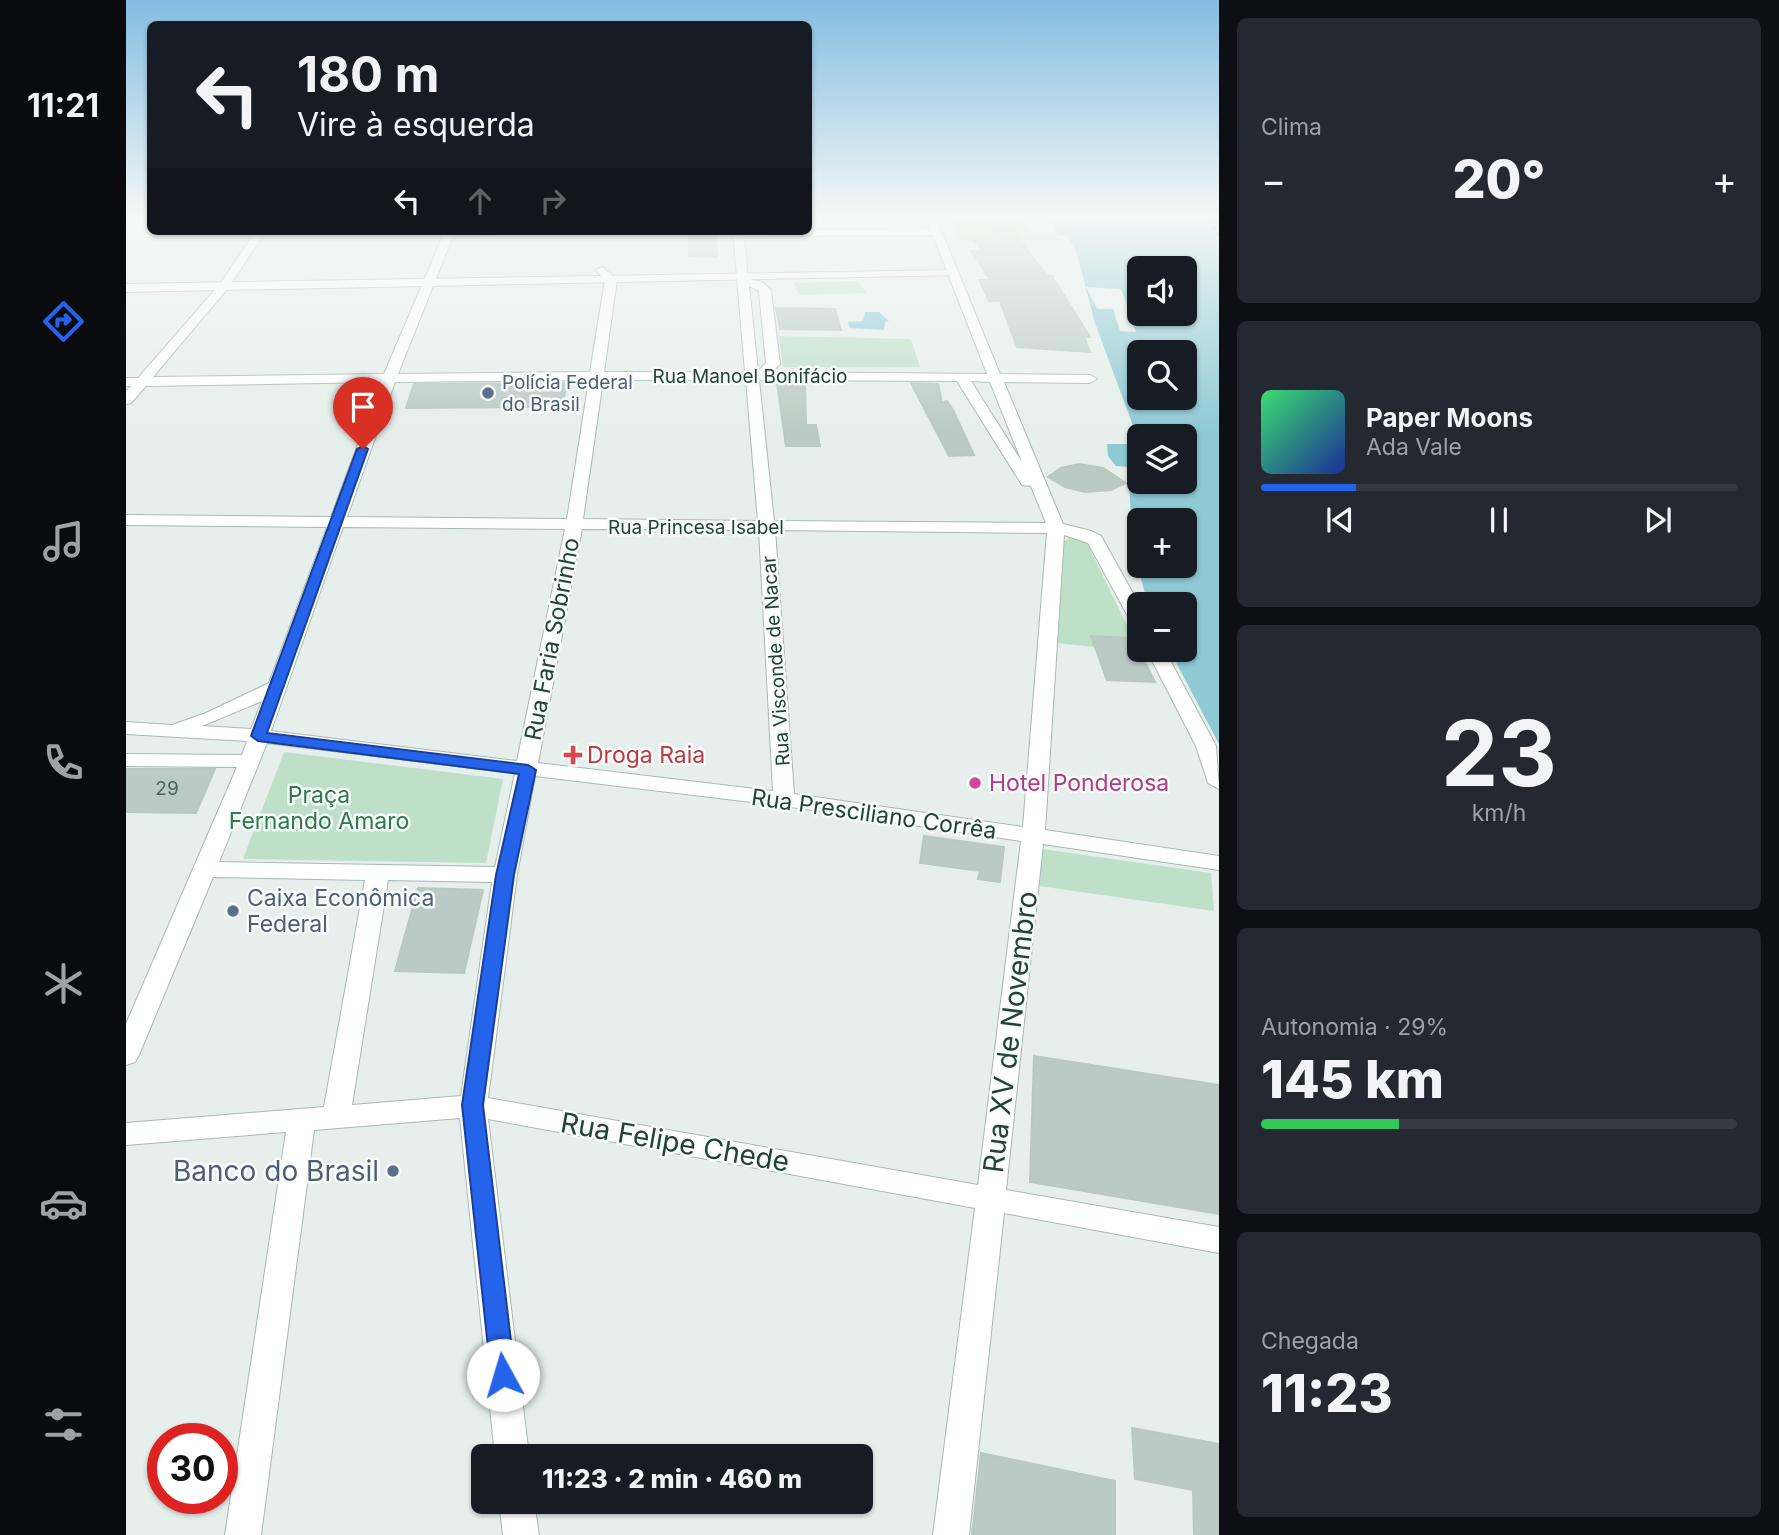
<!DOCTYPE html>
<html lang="pt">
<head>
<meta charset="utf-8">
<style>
  body { margin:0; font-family:Inter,sans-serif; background:#242831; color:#f1f3f6; height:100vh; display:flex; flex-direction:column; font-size:26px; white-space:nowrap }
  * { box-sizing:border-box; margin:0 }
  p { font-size:23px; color:#9ea1a6 }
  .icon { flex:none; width:38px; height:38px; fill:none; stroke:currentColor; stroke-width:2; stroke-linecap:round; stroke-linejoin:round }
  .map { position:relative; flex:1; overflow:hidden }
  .panel { display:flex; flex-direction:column; gap:18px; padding:18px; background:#0d0f14; width:560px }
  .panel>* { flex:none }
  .banner { position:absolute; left:21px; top:21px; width:665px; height:214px; border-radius:10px; box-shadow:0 2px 5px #0004; background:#171b24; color:#f1f3f6; overflow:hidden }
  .fabs { position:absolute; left:1001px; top:256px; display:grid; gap:14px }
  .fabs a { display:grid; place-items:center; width:70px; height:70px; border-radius:10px; background:#171b24; box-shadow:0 2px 5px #0004; font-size:35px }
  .speed { position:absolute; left:21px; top:1423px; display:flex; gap:14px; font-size:35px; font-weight:700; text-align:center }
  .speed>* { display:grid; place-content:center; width:91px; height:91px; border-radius:50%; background:#171b24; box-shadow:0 2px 5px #0004; line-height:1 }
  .speed .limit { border:10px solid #d22; background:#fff; color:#111 }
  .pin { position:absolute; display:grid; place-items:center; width:60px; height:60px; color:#fff; margin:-72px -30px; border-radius:50% 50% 50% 0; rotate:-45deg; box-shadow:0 0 7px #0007 }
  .pin .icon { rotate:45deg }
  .me { position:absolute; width:77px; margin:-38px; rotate:354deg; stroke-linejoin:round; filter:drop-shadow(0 0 5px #0008) }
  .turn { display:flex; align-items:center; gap:24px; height:147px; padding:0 35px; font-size:32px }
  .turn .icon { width:91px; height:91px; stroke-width:2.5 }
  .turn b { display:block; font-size:49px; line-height:60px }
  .lanes { display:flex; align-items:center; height:66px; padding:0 35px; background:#0003; justify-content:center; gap:35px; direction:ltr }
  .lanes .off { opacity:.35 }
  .big { font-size:52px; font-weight:800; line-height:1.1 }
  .panel .card { flex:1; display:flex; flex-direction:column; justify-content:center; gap:10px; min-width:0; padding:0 24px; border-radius:10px; background:#242831 }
  .panel .dial { align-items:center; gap:0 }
  .dial b { font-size:91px; line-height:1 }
  .song { display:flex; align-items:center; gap:21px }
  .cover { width:84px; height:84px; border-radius:10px; background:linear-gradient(135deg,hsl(140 70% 55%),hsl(230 70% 35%)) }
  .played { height:7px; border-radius:4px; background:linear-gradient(90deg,#2563eb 20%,#363941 20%) }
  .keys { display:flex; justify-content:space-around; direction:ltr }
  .heat { display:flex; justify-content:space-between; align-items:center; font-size:38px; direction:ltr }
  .charge { height:10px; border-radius:5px; background:linear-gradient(90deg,#34c759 29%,#363941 0) }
  .trip { position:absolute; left:345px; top:1444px; width:402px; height:70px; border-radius:10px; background:#171b24; box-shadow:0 2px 5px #0004; font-weight:800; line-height:70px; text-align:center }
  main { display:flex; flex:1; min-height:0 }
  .tab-bar { display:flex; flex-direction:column; width:126px; justify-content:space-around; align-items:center; background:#090b0e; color:#9ea1a6 }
  .tab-bar .icon { width:49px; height:49px }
  .tab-bar .active { color:#2563eb }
  .tab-bar b { font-size:32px; color:#f1f3f6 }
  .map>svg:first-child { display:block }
</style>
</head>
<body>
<main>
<nav class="tab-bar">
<b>11:21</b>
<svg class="icon active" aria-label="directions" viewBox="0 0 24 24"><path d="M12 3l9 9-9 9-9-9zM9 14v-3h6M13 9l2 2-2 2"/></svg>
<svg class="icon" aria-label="music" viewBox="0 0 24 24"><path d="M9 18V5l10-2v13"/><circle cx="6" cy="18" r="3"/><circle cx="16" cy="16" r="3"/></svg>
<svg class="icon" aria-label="phone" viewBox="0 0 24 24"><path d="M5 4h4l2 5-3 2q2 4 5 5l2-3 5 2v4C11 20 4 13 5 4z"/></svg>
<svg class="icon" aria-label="climate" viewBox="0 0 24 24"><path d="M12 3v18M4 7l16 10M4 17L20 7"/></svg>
<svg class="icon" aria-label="car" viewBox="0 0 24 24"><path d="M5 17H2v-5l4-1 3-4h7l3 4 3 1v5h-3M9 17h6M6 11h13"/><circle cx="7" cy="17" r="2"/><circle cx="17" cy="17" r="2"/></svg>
<svg class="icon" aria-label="filters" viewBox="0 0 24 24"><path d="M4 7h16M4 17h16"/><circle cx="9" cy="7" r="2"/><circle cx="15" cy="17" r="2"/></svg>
</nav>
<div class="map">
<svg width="1093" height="1535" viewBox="0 0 1093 1535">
  <rect width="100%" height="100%" fill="#e6efeb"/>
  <!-- green -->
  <g fill="#bfe0c8">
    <path d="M894 220 911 235H929L934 240 835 241 825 221Z"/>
    <path d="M732 281 740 293 674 295 668 283Z"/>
    <path d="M653 336 785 339 794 367H657Z"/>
    <path d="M946 536 960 541 1007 638 966 636 969 647 930 643 937 542Z"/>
    <path d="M158 752 377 779 360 863 117 859Z"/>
    <path d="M916 849 1085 873 1088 911 913 886Z"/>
  </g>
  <!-- water -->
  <g fill="#8ec9d4" fill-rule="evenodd">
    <path d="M945 218H1093V744L1043 649H1059V604H1022L1007 550 1002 467 990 466 982 456 981 444H1013V481H1059V436H1013V442L969 323 950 251 941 236 931 235 926 221ZM1013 268H1059V313H1013ZM1013 352H1059V397H1013ZM1013 520H1059V565H1013Z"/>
    <path d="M739 312H753L763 321 759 322 758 330 724 328 722 322 737 321Z"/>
  </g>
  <!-- pier -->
  <path fill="#e6efeb" d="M960 287 995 289 1010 332 994 331 987 309H971Z"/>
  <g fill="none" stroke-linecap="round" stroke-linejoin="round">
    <!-- ferry -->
    <path stroke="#1c6f80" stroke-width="2" stroke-dasharray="5 3.5" stroke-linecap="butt" d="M1087 218 1085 222 1093 236"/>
  </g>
  <!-- building -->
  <g fill="#bbcac4" stroke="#b8c9c2" stroke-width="2">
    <path d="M856 218H878L915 268 922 276H926L964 337H958L964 352 891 347 874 301H863L853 280H864L845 251H856L849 241 872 240Z"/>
    <path d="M563 231H590L591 257 563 256Z"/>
    <path d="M650 308 709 309 715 330 654 329Z"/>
    <path d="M440 383 437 407 280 408 288 384Z"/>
    <path d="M651 383H679L680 425H690L694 446H660Z"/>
    <path d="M785 383 812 384 816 402 821 401 827 410 848 455 823 456Z"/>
    <path d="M953 464 977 468 1000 483 985 490 959 492 939 487 922 477 935 468Z"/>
    <path d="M965 636 1007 638 1029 682 981 680Z"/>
    <path d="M0 769H89L70 813 0 812Z"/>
    <path d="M798 836 878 847 874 882 852 879 854 871 794 863Z"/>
    <path d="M292 888 357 890 338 973 269 971Z"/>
    <path d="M908 1056 1093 1085V1214L904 1182Z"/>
    <path d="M1006 1428 1093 1444V1535H1068L1067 1490 1009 1479Z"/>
    <path d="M855 1453 989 1481V1535H846Z"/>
  </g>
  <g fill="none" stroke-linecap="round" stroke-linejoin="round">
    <!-- street casing -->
    <g stroke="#a8b8b2" stroke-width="2">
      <g id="street">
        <path d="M800 218H810L874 374 964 375 971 379 964 383 878 382 937 524 965 531 975 536 1013 604V625L1004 620 962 543 938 535 919 830 1093 856V870L917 844 880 1190 1093 1227V1253L878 1213 843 1535H807L849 1208 362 1119 403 1456H369L334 1118 188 1130 135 1535H99L160 1132 0 1145V1123L198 1107 239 880 87 877 13 1055 9 1062 0 1065V1024L111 767 0 766V754L116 755 121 741 0 734V722L46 725 80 713 143 683 201 527 0 525V515L205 517 255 382 20 386 5 403 0 404V391L5 386H0V378H12L94 284 130 231H140L102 288 27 377 258 374 319 231H397L392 234 327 236 272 374 464 372 479 280 470 270 476 267 491 279 478 372H619L607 231 804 229ZM807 235 861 374 646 372 654 364 645 290 636 282 622 279 618 236ZM623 286 633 291 640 363 632 371ZM463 380 441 519 221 517 269 382ZM477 380H620L632 521 457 519ZM633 380 831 381 896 485 905 486 920 523 648 521ZM845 381 864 382 896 462ZM217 527 439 529 391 761 145 731ZM456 529 633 530 647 791 412 763ZM649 530 921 533 897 827 668 794ZM136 701 125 729 76 726ZM141 743 389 773 369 867 93 862ZM409 776 658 806 895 841 852 1185 362 1098 391 875ZM262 880 366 882 335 1096 226 1105Z"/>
        <path d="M1020 649H1038L1090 746 1093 789 1082 783 1070 746Z"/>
        <path d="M373 1502H408L413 1535H377Z"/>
      </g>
    </g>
    <!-- secondary casing -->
    <g stroke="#a4bbb3" stroke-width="2">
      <path id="secondary" d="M828 270 832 271V275L0 292V284Z"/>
    </g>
    <!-- street -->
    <use href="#street" fill="#fff" fill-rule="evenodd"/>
    <!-- secondary -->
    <use href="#secondary" fill="#fff" fill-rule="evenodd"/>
  </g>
  <!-- sky -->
  <linearGradient id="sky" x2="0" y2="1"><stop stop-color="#84bce0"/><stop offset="0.5" stop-color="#f4f8f6"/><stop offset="1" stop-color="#f4f8f6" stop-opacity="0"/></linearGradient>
  <rect width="1093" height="433" fill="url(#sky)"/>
  <!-- route -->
  <path fill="#2563eb" stroke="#184099" stroke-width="2" d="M237 446 242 449 141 733 402 765 410 770 388 875 357 1105 389 1375 386 1383 377 1387 368 1383 365 1375 336 1105 370 875 393 774 132 741 125 736 231 449Z"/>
  <!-- markers -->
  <g fill="#5c6f8a" stroke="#f7fbf9" stroke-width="2.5">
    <circle cx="362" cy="393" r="7"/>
    <circle cx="107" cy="911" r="7"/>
    <circle cx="267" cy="1171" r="7"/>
  </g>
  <path fill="#e0444e" stroke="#f7fbf9" stroke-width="2.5" d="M443.5 744.5h7v7h7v7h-7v7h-7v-7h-7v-7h7z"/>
  <circle fill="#d1479c" stroke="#f7fbf9" stroke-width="2.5" cx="849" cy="783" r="7"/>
  <g text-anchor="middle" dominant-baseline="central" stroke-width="5" stroke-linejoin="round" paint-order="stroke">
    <!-- far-street labels -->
    <g font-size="19" fill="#24423a" stroke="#f7fbf9">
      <text x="624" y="376">Rua Manoel Bonifácio</text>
      <text x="570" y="527">Rua Princesa Isabel</text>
      <text transform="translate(650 661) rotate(-94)">Rua Visconde de Nacar</text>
    </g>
    <!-- far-service labels -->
    <g font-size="19" fill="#4e5e75" stroke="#f7fbf9" text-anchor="start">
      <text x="376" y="382">Polícia Federal<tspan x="376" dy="22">do Brasil</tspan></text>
    </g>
    <!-- number labels -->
    <g font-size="19" fill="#4a645c">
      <text x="41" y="788">29</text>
    </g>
    <!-- street labels -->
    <g font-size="23" fill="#24423a" stroke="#f7fbf9">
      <text transform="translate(426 639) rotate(-79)">Rua Faria Sobrinho</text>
      <text transform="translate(748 814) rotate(8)">Rua Presciliano Corrêa</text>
    </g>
    <!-- health labels -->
    <g font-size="23" fill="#be3a42" stroke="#f7fbf9" text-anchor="start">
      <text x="461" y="755">Droga Raia</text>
    </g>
    <!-- hotel labels -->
    <g font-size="23" fill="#b23c85" stroke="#f7fbf9" text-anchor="start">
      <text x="863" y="783">Hotel Ponderosa</text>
    </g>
    <!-- park labels -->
    <g font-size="23" fill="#2d7a4b" stroke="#f7fbf9">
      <text x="193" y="795">Praça<tspan x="193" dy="26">Fernando Amaro</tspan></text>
    </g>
    <!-- service labels -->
    <g font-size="23" fill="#4e5e75" stroke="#f7fbf9" text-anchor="start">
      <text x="121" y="898">Caixa Econômica<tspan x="121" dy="26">Federal</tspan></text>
    </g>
    <!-- near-street labels -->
    <g font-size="28" fill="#24423a" stroke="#f7fbf9">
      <text transform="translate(884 1032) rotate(-83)">Rua XV de Novembro</text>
      <text transform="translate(549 1142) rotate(10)">Rua Felipe Chede</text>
    </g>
    <!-- near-service labels -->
    <g font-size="28" fill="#4e5e75" stroke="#f7fbf9" text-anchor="end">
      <text x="253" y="1171">Banco do Brasil</text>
    </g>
  </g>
</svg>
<div class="fabs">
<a><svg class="icon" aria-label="sound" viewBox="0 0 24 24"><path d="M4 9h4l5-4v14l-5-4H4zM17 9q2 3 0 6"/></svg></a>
<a><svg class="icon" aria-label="search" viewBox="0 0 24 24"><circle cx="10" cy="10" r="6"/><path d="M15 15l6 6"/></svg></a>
<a><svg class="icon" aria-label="layers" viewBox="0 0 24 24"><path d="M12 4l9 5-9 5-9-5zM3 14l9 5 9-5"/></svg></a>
<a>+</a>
<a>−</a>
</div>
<div class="speed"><div class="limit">30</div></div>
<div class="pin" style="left:237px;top:449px;background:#d93025"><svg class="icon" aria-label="arrive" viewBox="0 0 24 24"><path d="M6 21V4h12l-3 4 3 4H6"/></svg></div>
<svg class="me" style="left:377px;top:1375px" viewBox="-20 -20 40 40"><circle r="19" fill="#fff"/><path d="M0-13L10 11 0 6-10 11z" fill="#2563eb"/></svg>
<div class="trip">11:23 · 2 min · 460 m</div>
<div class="banner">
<div class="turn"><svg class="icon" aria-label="left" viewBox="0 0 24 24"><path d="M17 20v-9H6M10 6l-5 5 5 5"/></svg><div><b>180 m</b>Vire à esquerda</div></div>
<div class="lanes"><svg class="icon" aria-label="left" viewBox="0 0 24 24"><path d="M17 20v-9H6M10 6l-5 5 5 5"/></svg><svg class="icon off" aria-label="ahead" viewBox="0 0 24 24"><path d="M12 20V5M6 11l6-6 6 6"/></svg><svg class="icon off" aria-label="right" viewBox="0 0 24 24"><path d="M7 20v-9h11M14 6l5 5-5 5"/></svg></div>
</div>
</div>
<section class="panel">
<div class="card"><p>Clima</p>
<div class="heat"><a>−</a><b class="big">20°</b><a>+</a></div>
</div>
<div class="card">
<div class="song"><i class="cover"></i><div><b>Paper Moons</b><p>Ada Vale</p></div></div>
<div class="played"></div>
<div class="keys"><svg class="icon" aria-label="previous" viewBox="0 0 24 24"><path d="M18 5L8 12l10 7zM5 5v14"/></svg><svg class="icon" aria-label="pause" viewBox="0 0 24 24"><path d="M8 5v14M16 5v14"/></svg><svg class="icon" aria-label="next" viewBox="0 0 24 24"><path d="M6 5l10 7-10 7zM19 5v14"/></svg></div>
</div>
<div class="card dial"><b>23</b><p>km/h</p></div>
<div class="card"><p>Autonomia · 29%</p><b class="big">145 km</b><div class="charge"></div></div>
<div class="card"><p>Chegada</p><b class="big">11:23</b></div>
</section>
</main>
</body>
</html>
